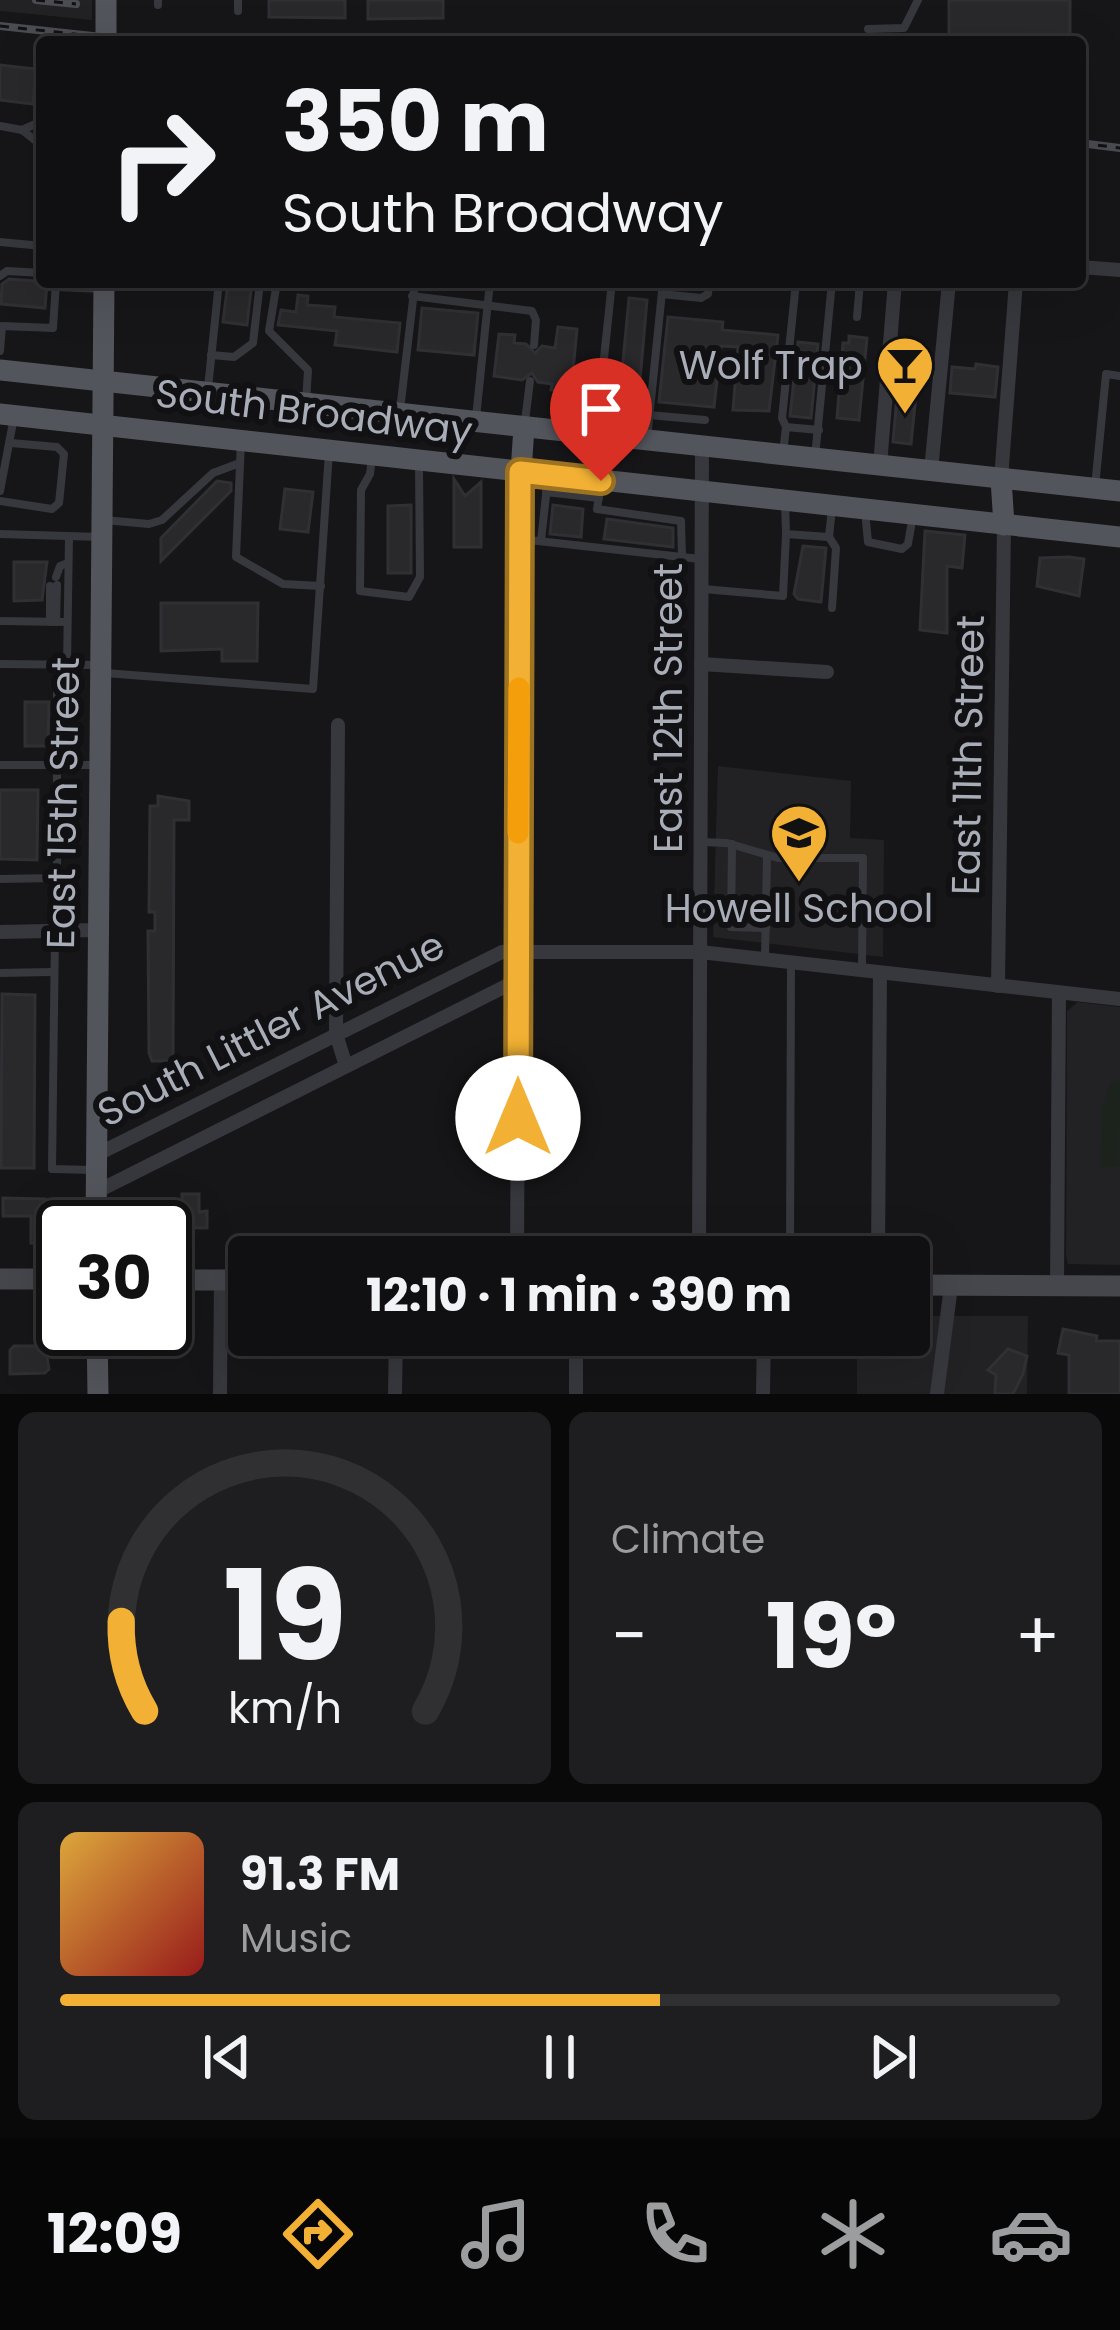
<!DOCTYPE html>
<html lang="en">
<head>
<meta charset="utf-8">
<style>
  body { margin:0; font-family:Poppins,sans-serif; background:#1e1e20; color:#f1f3f6; height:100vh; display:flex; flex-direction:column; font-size:45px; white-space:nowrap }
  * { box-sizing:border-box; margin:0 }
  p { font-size:39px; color:#9c9d9f }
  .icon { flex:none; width:66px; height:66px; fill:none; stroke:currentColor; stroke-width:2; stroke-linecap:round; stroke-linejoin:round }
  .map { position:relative; height:1394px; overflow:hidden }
  .panel { display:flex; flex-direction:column; gap:18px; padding:18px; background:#09090a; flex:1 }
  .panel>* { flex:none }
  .top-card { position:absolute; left:36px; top:36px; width:1050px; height:252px; border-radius:12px; box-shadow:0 12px 48px #0002,0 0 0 3px #303032; background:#101012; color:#f1f3f6; overflow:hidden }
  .speed { position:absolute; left:36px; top:1200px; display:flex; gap:24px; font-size:60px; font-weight:700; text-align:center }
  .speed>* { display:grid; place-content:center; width:156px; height:156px; border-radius:50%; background:#101012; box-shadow:0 12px 48px #0002,0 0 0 3px #303032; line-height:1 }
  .speed .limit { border:6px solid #111; border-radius:18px; background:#fff; color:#111 }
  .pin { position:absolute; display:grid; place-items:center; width:102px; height:102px; color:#fff; margin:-123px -51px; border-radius:50% 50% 50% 0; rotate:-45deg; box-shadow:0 0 12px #0007 }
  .pin .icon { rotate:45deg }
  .me { position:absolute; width:132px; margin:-66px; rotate:0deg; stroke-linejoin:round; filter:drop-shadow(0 0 9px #0008) }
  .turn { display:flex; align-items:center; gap:42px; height:252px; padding:0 48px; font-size:54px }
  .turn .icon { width:156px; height:156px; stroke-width:2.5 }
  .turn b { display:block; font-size:84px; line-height:102px }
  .big { font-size:90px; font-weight:700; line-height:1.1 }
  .panel .card { flex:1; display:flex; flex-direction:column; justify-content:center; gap:18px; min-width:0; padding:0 42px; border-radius:18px; background:#1e1e20 }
  .panel .dial { align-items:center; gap:0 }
  .dial svg { height:312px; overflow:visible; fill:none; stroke:#303032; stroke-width:7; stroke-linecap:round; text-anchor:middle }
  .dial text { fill:#f1f3f6; stroke:none }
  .song { display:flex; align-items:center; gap:36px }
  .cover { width:144px; height:144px; border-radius:18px; background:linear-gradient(135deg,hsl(40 70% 55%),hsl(0 70% 35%)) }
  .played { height:12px; border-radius:6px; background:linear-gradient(90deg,#f2b134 60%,#303032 60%) }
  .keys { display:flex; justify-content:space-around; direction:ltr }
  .heat { display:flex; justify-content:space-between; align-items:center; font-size:66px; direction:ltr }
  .panel .tiles { flex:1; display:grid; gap:18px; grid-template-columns:1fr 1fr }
  .card:last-child { grid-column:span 2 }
  .trip { position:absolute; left:228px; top:1236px; width:702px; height:120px; border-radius:12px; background:#101012; box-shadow:0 12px 48px #0002,0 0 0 3px #303032; font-weight:700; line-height:120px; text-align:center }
  .dock { display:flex; height:192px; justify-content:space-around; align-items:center; background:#060607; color:#9c9d9f }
  .dock .icon { width:84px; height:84px }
  .dock .current { color:#f2b134 }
  .dock b { font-size:54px; color:#f1f3f6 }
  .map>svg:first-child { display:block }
</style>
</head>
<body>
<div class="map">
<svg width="1120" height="1394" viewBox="0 0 1120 1394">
  <rect width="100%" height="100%" fill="#161618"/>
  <!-- built -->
  <g fill="#222225">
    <path d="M0 0H92V20L0 11Z"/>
    <path d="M718 766 851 781 850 838 884 840 883 957 713 937Z"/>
    <path d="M1078 1002 1120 1007V1265L1068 1264 1066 1256 1067 1011Z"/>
    <path d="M909 1316H1028L1027 1394H857V1335H909Z"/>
  </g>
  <!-- green -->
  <path fill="#1c231d" d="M1110 1082 1120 1083 1119 1167H1100L1102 1109Z"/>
  <!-- building -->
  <g fill="#29292c" stroke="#303034" stroke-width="3">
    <path d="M269 0H345V18L269 17Z"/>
    <path d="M368 0H443V18L368 19Z"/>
    <rect x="949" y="0" width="121" height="42"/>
    <path d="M0 65 36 69 33 104 0 100Z"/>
    <path d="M9 279 47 282 45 308 1 304 2 284Z"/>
    <path d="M228 282H252L247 325 223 322Z"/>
    <path d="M298 295 308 296 307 305 335 307 334 317 400 323 397 352 335 345 337 331 278 325 281 310 296 312Z"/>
    <path d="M629 298 647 300 637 414 607 411 609 393H620Z"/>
    <path d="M422 308 478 313 474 355 418 350Z"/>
    <path d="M668 317 723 322 722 330 778 335 769 411 733 410 738 347 721 346 714 407 659 402Z"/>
    <path d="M558 327 577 329 571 392 551 390 552 384 538 382 532 373 522 380 494 376 499 334 515 335 514 343 526 344 535 353 542 346 555 348Z"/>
    <path d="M849 336 867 338 859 420 837 418 843 343H849Z"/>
    <path d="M798 342 818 344 811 418 790 416Z"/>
    <path d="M976 364 998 367 995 397 950 393 952 367 975 369Z"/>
    <path d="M899 373 918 375 911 444 893 442Z"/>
    <path d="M454 479 465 496 481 482V547H454Z"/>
    <path d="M217 481 231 483V491L161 561V538Z"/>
    <path d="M285 489 313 492 308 532 280 529Z"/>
    <path d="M411 505V573H388V506Z"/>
    <path d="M553 505 583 509 581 537 550 534Z"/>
    <path d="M607 519 673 528V547L604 539Z"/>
    <path d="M925 531 965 535 962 568 947 566V633L920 630Z"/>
    <path d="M803 546 826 548 821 602 798 599 794 594Z"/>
    <path d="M1069 557 1084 559 1079 596 1037 586 1040 558Z"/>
    <path d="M14 562H47L42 600 14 601Z"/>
    <path d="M161 603H258L257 661H222V649L161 651Z"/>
    <path d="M25 702H49L48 746H25Z"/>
    <path d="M0 790H38L37 860 0 859Z"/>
    <path d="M158 796 189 801V820H174L173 1061H152L149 1053 148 931H155V912H149L150 806H158Z"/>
    <path d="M2 994 35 995 34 1168H1Z"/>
    <path d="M182 1194H199V1212L207 1211V1228L142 1227V1203L182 1208Z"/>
    <path d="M3 1198 45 1199 44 1219H55V1244L31 1243V1216H3Z"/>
    <path d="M1063 1329 1097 1336 1096 1341H1120V1394H1069V1355L1058 1353Z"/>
    <path d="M14 1346H45L49 1369 45 1373 10 1374V1350Z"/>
    <path d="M1008 1349 1027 1356 1023 1374 1013 1394H995L996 1375 988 1370Z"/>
  </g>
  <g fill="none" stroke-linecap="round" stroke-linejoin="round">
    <!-- service -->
    <g stroke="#37383d" stroke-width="8">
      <path d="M158 0V5"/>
      <path d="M238 11V0"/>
      <path d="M868 29 904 28 918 0"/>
      <path d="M0 126 22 130 42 146"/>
      <path d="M22 130 42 121"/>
      <path d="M0 242 42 246"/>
      <path d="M0 276 7 271 42 273"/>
      <path d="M277 282 269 331 308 370 306 402"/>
      <path d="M58 287 103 289"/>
      <path d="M662 294 701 298 708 294 709 282"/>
      <path d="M412 296 532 311 536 320 534 345"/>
      <path d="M857 317 860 282"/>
      <path d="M0 351 2 326 53 328 56 282"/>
      <path d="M211 355 234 357 253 343 260 282"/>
      <path d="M208 388 219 282"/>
      <path d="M400 410 415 283 463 282"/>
      <path d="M649 415 705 420"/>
      <path d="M476 418 490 282"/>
      <path d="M525 421 530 381"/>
      <path d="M786 427 782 418 796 282"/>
      <path d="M596 434 612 282"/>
      <path d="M647 439 663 282"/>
      <path d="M241 441 236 557 283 584 321 586"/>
      <path d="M783 453 786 427 819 430"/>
      <path d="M372 457 370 474 361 490 360 591 409 597 420 577 419 466"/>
      <path d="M815 457 832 282"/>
      <path d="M601 482 597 509 681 521 682 557"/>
      <path d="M1095 487 1106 374 1120 376"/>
      <path d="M0 491 14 417"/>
      <path d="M546 492 599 498"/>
      <path d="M0 501 52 509 59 503 64 454 57 447 11 443"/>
      <path d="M785 502 786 534 829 537 832 508"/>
      <path d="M865 511 868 542 902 549 908 544 913 515"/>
      <path d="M104 520 149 524 162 520 213 473 237 464"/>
      <path d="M0 534 101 537"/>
      <path d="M829 537 836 548 832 608"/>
      <path d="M520 539 700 559"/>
      <path d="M541 541 548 477"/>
      <path d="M56 577 60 566 68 563"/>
      <path d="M703 589 783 596 786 534"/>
      <path d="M0 621 67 622"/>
      <path d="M50 622V586"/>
      <path d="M56 622 57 585"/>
      <path d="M0 664 100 665"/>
      <path d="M57 665V931"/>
      <path d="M67 665 69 537"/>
      <path d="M105 673 313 689 329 452"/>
      <path d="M0 765H97"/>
      <path d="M702 842 727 843 778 858H863L862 969"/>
      <path d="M732 844 731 927 766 928"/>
      <path d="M0 879 57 878"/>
      <path d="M55 933 52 1169 94 1170"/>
      <path d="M765 958 767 856"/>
      <path d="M0 973 51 972"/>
      <path d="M790 1257 791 961"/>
    </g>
    <!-- minor -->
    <g stroke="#37383d" stroke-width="14">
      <path d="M1080 267 1120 270"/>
      <path d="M880 465 895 282"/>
      <path d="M931 471 949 282"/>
      <path d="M1001 479 1016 282"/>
      <path d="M701 664 827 672"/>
      <path d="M338 725 336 1034 346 1066"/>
      <path d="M0 932 97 930"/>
      <path d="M998 986 1004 525"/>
      <path d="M96 1155 502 952H700L1120 999"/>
      <path d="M96 1192 518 980"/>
      <path d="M517 1257 521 472"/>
      <path d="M699 1257 702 446"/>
      <path d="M878 1257 880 973"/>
      <path d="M1057 1286 1059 993"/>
      <path d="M220 1394 221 1280"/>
      <path d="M395 1394 396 1335"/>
      <path d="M576 1394V1335"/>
      <path d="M763 1394 764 1335"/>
      <path d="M937 1394 951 1286"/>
    </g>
    <!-- secondary -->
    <g stroke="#45474d" stroke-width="21">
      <path d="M0 1279H63"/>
      <path d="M165 1280H249"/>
      <path d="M909 1285 1120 1286"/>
    </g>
    <!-- primary -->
    <g stroke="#53555c" stroke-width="21">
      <path d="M106 42V0"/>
      <path d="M0 370 1120 491"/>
      <path d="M0 414 1120 537"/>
      <path d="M521 472 524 427"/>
      <path d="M1001 479 1004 525"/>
      <path d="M96 1227 104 282"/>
      <path d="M97 1329 98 1394"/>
    </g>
    <!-- rail casing -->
    <g stroke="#4a4c52" stroke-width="8">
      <g id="rail">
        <path d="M36 0 76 4"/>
        <path d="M0 26 148 42"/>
        <path d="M1080 143 1120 148"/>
      </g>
    </g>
    <!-- rail -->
    <use href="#rail" stroke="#111113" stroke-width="3" stroke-dasharray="9" stroke-linecap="butt"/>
  </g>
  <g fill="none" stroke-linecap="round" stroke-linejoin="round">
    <!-- route casing -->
    <g stroke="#9d7322" stroke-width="30">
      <path id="route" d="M518 1118 520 472 601 481"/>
    </g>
    <!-- route -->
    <use href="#route" stroke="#f2b134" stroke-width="21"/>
    <!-- slow -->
    <path stroke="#f59e0b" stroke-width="21" d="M518 833 519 688"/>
  </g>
  <!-- icons -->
  <defs>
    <g id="bar-pin" transform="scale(3)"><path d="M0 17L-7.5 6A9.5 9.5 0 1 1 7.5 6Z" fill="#f2b134" stroke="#111113"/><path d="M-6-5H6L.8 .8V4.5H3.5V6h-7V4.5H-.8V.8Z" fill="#111"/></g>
    <g id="school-pin" transform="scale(3)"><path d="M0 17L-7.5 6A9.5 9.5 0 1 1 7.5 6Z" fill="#f2b134" stroke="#111113"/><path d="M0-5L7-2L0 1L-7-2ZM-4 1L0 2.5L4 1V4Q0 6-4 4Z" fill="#111"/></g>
  </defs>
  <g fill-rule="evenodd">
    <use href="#bar-pin" x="905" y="365"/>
    <use href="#school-pin" x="799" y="833"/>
  </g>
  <g text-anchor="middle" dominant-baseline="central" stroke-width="12" stroke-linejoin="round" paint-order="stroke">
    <!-- poi labels -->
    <g font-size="39" fill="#a8adb8" stroke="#111113" text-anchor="end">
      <text x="863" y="365">Wolf Trap</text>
      <text x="799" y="908" text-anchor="middle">Howell School</text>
    </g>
    <!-- street labels -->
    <g font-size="39" fill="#a8adb8" stroke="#111113">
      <text transform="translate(314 412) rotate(7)">South Broadway</text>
      <text transform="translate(668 708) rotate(-90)">East 12th Street</text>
      <text transform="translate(968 755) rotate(-89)">East 11th Street</text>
      <text transform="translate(63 803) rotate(-89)">East 15th Street</text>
      <text transform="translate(271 1029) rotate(-27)">South Littler Avenue</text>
    </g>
  </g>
</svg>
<div class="speed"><div class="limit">30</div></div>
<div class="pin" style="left:601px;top:481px;background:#d93025"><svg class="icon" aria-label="arrive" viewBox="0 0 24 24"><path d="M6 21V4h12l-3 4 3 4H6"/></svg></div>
<svg class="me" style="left:518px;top:1118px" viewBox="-20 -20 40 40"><circle r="19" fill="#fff"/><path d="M0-13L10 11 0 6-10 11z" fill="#f2b134"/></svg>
<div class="trip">12:10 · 1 min · 390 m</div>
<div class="top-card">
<div class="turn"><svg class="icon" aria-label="right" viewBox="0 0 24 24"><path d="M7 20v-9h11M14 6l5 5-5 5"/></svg><div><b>350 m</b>South Broadway</div></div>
</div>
</div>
<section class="panel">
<div class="tiles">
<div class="card dial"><svg viewBox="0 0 100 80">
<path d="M14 69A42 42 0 1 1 86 69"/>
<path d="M14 69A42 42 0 0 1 8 46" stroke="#f2b134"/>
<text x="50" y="56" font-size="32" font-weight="700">19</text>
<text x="50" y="72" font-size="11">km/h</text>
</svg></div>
<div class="card"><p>Climate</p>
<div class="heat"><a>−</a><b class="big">19°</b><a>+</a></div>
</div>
<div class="card">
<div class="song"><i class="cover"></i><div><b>91.3 FM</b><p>Music</p></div></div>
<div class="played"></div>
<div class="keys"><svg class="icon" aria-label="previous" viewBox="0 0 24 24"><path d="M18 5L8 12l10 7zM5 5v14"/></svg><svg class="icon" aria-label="pause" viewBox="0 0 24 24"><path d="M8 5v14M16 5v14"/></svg><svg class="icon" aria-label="next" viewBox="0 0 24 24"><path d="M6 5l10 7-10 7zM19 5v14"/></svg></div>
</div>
</div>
</section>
<nav class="dock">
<b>12:09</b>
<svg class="icon current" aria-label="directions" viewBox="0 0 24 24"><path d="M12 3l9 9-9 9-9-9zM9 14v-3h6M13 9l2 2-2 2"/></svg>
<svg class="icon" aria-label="music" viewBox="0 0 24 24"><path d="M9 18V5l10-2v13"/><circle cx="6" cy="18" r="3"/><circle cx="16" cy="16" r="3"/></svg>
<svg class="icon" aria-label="phone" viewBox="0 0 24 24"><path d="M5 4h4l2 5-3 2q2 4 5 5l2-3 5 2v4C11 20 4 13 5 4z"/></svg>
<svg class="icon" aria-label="climate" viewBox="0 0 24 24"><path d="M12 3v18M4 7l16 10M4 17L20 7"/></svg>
<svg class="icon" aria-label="car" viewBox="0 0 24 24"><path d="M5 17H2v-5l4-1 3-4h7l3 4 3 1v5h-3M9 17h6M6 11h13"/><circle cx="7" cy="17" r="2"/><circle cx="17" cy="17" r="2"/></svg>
</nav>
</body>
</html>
